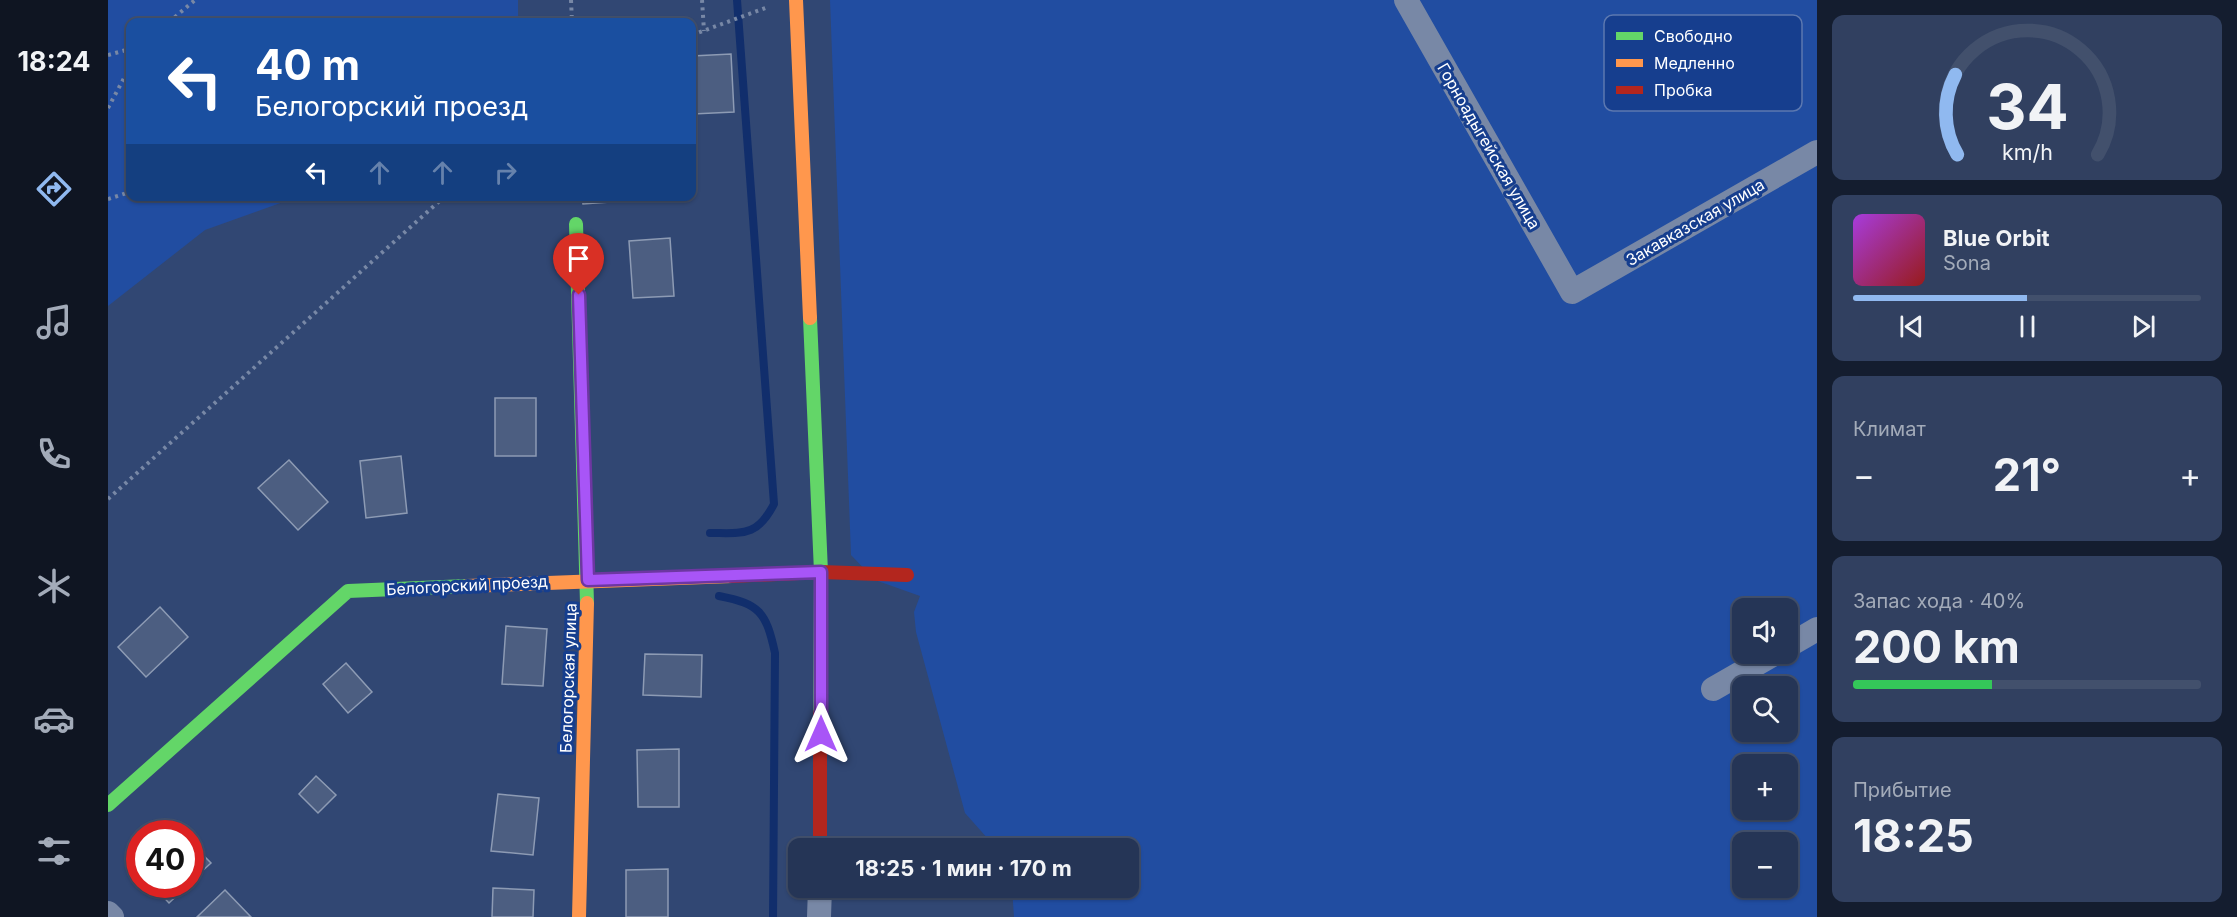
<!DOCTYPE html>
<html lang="ru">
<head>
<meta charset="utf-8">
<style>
  body { margin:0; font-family:Inter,sans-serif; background:#314060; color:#f1f3f6; height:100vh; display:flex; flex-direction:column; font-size:22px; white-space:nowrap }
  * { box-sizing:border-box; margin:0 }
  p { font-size:20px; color:#a3abb9 }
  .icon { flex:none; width:33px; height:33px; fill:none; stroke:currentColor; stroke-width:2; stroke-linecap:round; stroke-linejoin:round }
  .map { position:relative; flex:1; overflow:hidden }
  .side { display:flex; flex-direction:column; gap:15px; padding:15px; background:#141d2f; width:420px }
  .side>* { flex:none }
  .top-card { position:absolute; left:18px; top:18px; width:570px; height:183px; border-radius:12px; box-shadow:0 2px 4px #0004,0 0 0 2px #42506c; background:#1a4fa0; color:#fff; overflow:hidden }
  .controls { position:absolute; left:1624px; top:598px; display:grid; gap:12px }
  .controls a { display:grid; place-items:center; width:66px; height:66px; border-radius:12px; background:#253556; box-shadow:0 2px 4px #0004,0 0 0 2px #42506c; font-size:30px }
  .speed { position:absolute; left:18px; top:820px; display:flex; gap:12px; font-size:30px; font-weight:700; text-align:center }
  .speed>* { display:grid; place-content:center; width:78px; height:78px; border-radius:50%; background:#253556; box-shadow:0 2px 4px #0004,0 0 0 2px #42506c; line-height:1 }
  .speed .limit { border:9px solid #d22; background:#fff; color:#111 }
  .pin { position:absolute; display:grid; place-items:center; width:51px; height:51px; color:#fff; margin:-62px -26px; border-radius:50% 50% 50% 0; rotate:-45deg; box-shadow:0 0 6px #0007 }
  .pin .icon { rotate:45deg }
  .me { position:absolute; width:66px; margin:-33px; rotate:0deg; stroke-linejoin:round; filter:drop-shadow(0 0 4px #0008) }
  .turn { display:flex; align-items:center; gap:21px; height:126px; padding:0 30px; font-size:27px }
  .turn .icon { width:78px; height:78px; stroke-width:2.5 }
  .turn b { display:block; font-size:42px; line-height:51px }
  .lanes { display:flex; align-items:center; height:57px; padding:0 30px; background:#0003; justify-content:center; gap:30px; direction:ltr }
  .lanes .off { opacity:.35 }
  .big { font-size:45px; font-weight:700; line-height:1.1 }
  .side .widget { flex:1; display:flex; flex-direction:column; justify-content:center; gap:9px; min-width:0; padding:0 21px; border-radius:12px; background:#314060 }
  .side .dial { align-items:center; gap:0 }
  .dial svg { height:156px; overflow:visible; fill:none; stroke:#42506c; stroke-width:7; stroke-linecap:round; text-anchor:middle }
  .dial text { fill:#f1f3f6; stroke:none }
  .song { display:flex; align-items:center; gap:18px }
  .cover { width:72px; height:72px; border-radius:9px; background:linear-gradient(135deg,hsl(280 70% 55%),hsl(0 70% 35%)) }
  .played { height:6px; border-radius:3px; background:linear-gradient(90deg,#90b9f0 50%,#42506c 50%) }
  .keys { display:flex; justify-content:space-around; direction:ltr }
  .heat { display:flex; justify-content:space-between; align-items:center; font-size:33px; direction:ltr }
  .charge { height:9px; border-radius:4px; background:linear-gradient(90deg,#34c759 40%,#42506c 0) }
  .trip { position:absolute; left:680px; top:838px; width:351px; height:60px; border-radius:12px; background:#253556; box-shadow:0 2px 4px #0004,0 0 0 2px #42506c; font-weight:700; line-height:60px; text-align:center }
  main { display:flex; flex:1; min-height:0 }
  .menu { display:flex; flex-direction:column; width:108px; justify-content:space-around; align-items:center; background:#0f1522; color:#a3abb9 }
  .menu .icon { width:42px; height:42px }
  .menu .current { color:#90b9f0 }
  .menu b { font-size:27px; color:#f1f3f6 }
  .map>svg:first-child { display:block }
</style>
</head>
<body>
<main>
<nav class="menu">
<b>18:24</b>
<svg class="icon current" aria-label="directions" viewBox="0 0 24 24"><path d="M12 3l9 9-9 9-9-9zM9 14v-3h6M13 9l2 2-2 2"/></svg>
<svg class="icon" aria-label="music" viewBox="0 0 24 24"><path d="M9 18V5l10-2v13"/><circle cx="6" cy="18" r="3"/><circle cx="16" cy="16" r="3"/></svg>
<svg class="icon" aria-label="phone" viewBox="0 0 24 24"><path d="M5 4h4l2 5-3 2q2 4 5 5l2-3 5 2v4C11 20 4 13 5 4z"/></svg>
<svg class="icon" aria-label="climate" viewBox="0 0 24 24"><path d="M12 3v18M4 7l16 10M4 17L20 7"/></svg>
<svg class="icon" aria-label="car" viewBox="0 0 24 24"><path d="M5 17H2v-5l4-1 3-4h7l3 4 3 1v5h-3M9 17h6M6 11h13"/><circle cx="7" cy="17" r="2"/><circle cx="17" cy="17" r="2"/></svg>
<svg class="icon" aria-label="filters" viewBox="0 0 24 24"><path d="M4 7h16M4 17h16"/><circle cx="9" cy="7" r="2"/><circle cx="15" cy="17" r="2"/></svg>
</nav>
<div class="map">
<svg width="1709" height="917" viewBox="0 0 1709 917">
  <rect width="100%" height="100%" fill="#314773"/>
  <!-- green -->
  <g fill="#214da1" fill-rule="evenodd">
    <path d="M0 0H410V22H22V196L189 197 97 230 0 306Z"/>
    <path d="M722 0H1709V917H906L904 888H1020V849H889L857 813 808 632 806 612 812 596 767 580 743 555ZM1635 609H1680V654H1635ZM1635 687H1680V732H1635ZM1635 765H1680V810H1635ZM1635 843H1680V888H1635Z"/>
  </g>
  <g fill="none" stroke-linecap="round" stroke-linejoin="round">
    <!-- stream -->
    <g stroke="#112e6c" stroke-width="8">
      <path d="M602 533C635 533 649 537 666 504L629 0"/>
      <path d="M611 596C652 604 658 612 667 653L665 917"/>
    </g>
  </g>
  <!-- building -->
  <g fill="#4c5e81" stroke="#8d9bb4" stroke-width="1.5">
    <path d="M623 54 626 112 585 114 584 56Z"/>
    <path d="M474 196H515L516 201 475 204Z"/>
    <path d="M562 238 566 296 525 298 521 241Z"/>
    <rect x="387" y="398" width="41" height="58"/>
    <path d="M293 456 299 513 258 518 252 461Z"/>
    <path d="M181 460 220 502 190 530 150 488Z"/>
    <path d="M52 607 80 637 38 677 10 647Z"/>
    <path d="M398 626 439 629 435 686 394 684Z"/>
    <path d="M537 654 594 655 593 697 535 695Z"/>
    <path d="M238 663 264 692 240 713 215 684Z"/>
    <path d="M571 749V807H530L529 750Z"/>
    <path d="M208 776 228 795 210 813 191 794Z"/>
    <path d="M390 794 431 798 425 855 383 851Z"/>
    <path d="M82 842 103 863 82 882Z"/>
    <path d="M560 869V917H518V870Z"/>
    <path d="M44 885H80L61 903Z"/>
    <path d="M385 888 426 890 425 917H384Z"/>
    <path d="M117 890 143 917H89Z"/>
  </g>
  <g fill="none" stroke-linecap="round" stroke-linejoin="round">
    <!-- path -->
    <g stroke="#7888a6" stroke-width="4" stroke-dasharray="3 4.5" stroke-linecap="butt">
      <path d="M463 0 464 22"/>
      <path d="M594 0 596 31"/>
      <path d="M61 22 87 0"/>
      <path d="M584 35 660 7"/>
      <path d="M0 55 22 49"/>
      <path d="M0 108 22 67"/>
      <path d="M0 199 22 192"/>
      <path d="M0 499 337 196"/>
    </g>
    <!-- street -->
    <g stroke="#7888a6" stroke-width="24">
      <path d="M1298 0 1464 292 1709 152"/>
      <path d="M1680 646 1709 629"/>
      <path d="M1605 689 1666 654"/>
      <path d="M0 913 4 917"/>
      <path d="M711 917 712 888"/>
    </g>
    <!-- fast -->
    <g stroke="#63d668" stroke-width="14">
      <path d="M468 224 479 603"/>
      <path d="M702 318 713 572 712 713"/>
      <path d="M0 805 240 591 359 586"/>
    </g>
    <!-- slow -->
    <g stroke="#ff974d" stroke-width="14">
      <path d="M688 0 702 318"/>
      <path d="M359 586 624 576"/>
      <path d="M471 917 479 603"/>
    </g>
    <!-- jam -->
    <g stroke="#b3261e" stroke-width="14">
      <path d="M624 576 713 572 799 575"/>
      <path d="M712 849V713"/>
    </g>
  </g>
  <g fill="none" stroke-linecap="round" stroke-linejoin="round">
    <!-- route casing -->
    <g stroke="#6d37a1" stroke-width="15">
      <path id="route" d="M471 295 480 580 713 572V734"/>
    </g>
    <!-- route -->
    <use href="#route" stroke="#a855f7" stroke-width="10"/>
  </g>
  <g text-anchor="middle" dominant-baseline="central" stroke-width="6" stroke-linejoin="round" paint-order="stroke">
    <!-- street labels -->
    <g font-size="16" fill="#fff" stroke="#163e8e">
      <text transform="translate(1381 146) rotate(60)">Горноадыгейская улица</text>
      <text transform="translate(1587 222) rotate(-30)">Закавказская улица</text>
      <text transform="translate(359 585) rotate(-3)">Белогорский проезд</text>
      <text transform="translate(460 678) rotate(-88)">Белогорская улица</text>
    </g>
  </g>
  <!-- legend -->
  <rect x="1496" y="15" width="198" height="96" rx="9" fill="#163e8e" stroke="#5c78b0" stroke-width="1.5"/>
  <rect x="1508" y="32" width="27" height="8" fill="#63d668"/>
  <rect x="1508" y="59" width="27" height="8" fill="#ff974d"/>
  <rect x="1508" y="86" width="27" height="8" fill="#b3261e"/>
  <g font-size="16" fill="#fff">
    <text x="1546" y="42">Свободно</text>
    <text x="1546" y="69">Медленно</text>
    <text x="1546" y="96">Пробка</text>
  </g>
</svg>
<div class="controls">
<a><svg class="icon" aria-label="sound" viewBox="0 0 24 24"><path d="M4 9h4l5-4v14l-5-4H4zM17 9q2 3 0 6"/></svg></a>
<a><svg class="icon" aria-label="search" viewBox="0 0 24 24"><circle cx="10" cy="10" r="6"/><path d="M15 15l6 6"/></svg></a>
<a>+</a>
<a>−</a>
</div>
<div class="speed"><div class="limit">40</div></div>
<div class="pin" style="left:471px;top:295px;background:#d93025"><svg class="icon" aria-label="arrive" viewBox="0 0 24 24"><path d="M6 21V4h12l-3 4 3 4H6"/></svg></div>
<svg class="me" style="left:713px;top:734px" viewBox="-20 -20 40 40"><path d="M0-17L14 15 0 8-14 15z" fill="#a855f7" stroke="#fff" stroke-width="4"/></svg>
<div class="trip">18:25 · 1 мин · 170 m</div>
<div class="top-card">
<div class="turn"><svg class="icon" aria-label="left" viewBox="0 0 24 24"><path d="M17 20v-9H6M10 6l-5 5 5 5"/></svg><div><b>40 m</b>Белогорский проезд</div></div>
<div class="lanes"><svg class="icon" aria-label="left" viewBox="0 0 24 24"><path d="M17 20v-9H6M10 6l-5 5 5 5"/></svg><svg class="icon off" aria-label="ahead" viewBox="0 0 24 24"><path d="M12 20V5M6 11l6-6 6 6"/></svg><svg class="icon off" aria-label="ahead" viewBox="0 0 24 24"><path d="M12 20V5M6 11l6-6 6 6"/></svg><svg class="icon off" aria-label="right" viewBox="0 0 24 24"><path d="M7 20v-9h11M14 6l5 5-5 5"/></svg></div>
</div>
</div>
<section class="side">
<div class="widget dial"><svg viewBox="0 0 100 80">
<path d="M14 69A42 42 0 1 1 86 69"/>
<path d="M14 69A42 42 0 0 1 13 28" stroke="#90b9f0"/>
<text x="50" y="56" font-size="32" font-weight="700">34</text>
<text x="50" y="72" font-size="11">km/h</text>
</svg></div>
<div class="widget">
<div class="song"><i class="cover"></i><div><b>Blue Orbit</b><p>Sona</p></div></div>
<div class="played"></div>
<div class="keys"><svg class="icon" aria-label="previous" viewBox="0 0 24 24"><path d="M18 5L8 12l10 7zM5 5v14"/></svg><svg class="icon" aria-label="pause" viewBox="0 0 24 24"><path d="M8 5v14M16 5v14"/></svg><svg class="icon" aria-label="next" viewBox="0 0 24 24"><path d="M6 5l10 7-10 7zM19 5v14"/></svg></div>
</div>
<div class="widget"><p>Климат</p>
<div class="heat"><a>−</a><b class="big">21°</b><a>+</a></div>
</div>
<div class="widget"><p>Запас хода · 40%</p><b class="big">200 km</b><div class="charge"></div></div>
<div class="widget"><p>Прибытие</p><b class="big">18:25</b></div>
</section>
</main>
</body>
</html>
